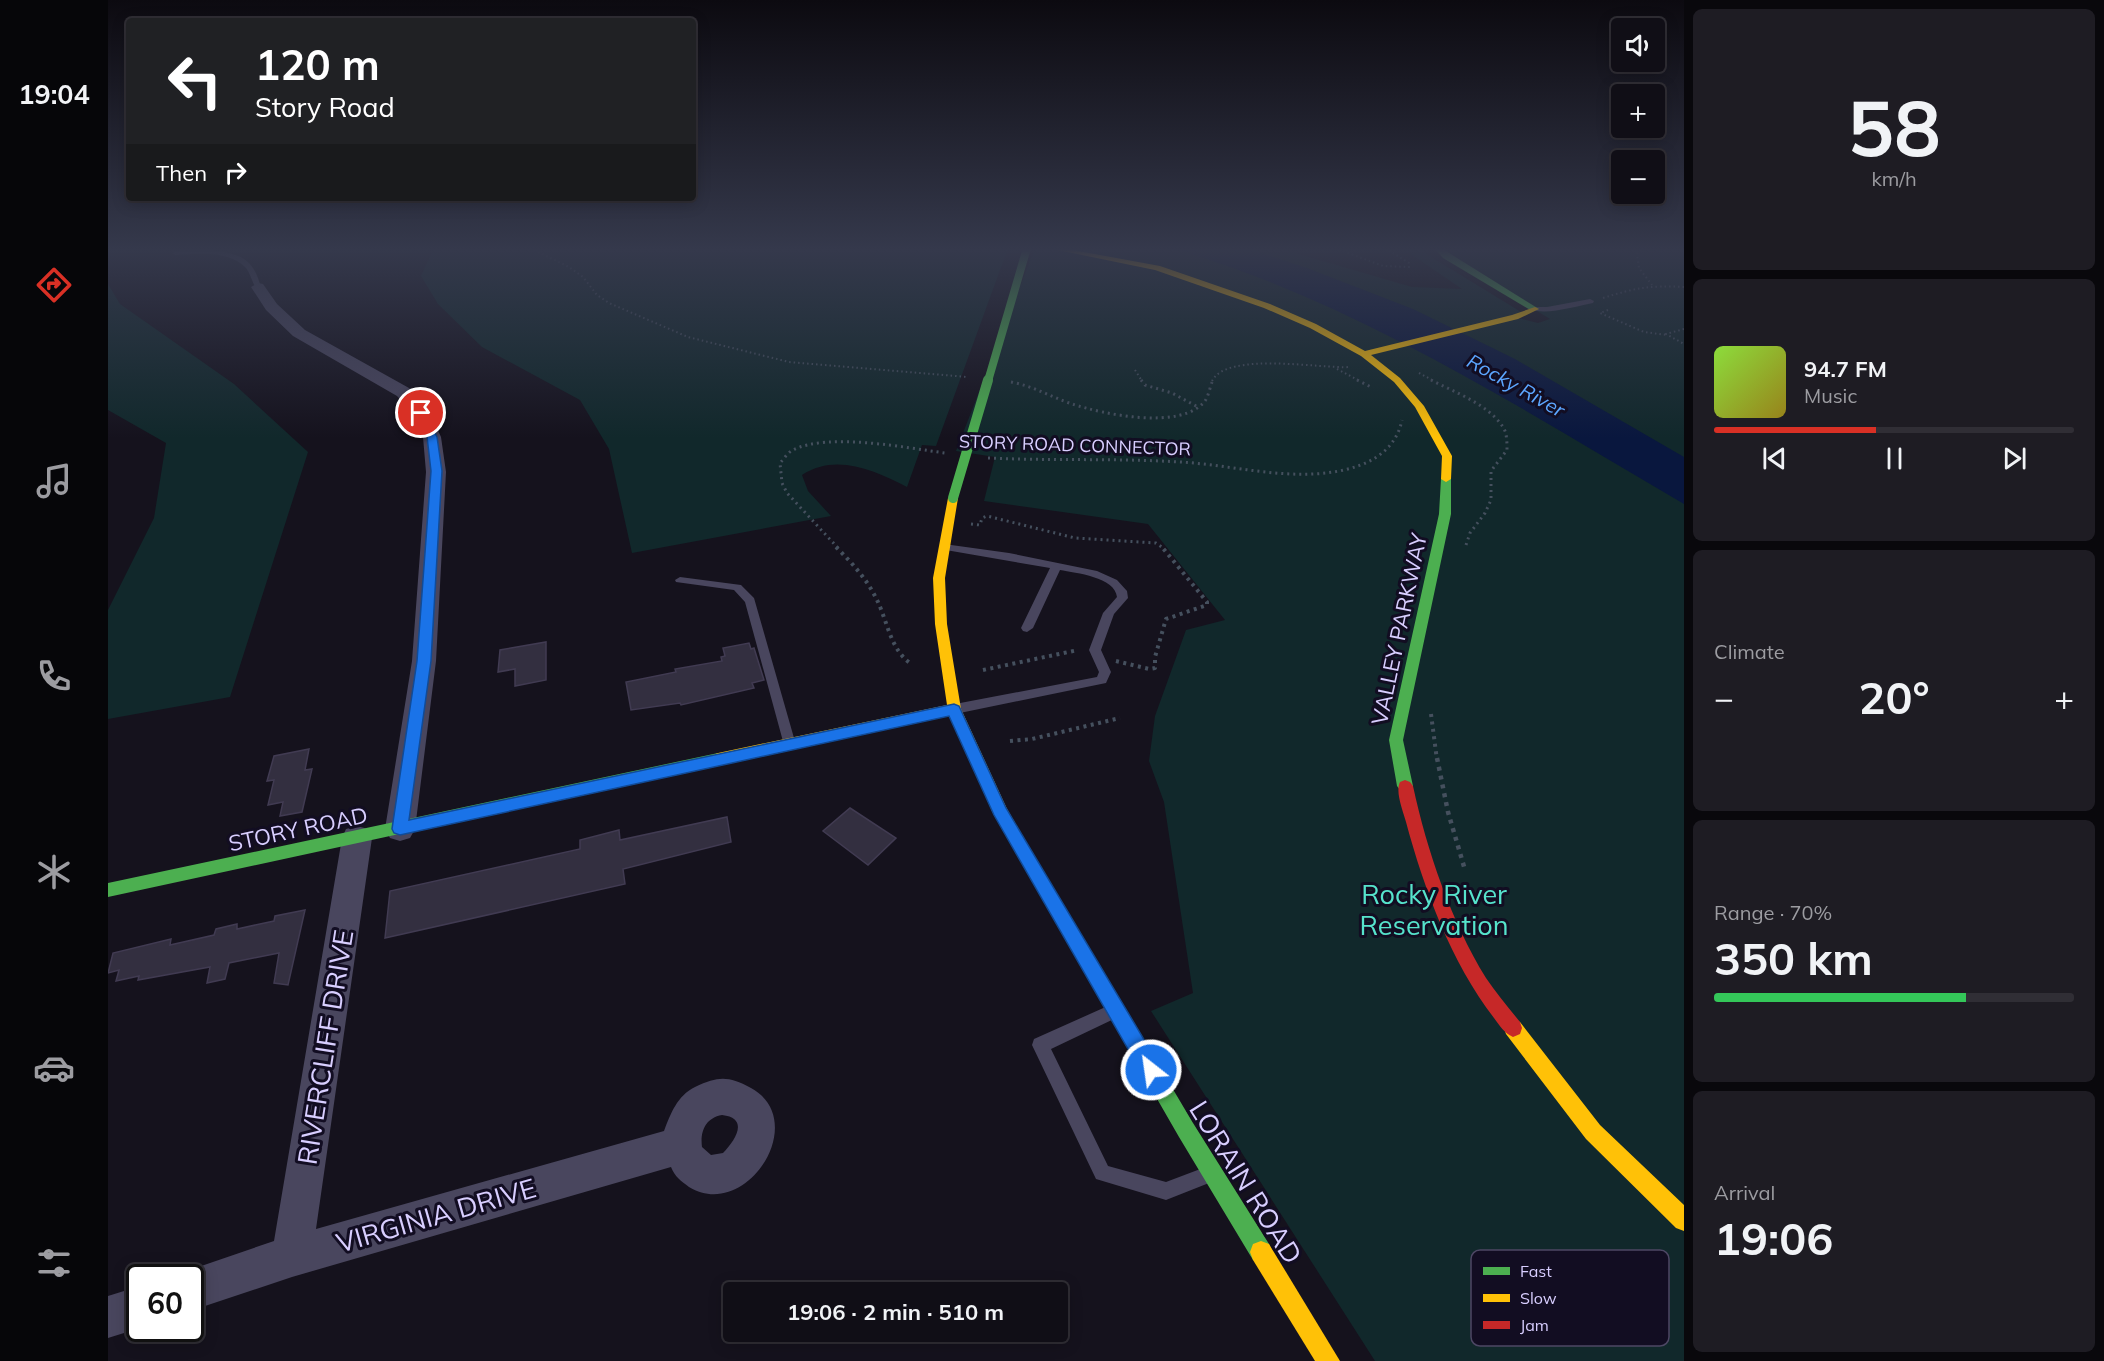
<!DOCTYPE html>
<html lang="en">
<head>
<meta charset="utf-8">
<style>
  body { margin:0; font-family:Mulish,sans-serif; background:#1e1c23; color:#f1f3f6; height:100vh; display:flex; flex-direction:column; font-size:22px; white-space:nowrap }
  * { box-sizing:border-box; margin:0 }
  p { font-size:20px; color:#9c9ca1 }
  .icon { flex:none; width:33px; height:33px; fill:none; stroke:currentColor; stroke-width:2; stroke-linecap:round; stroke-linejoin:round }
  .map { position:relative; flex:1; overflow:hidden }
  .drawer { display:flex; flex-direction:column; gap:9px; padding:9px; background:#09080c; width:420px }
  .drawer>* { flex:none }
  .banner { position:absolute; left:18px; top:18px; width:570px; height:183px; border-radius:6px; box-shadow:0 3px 15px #0003,0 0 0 2px #302e35; background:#202124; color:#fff; overflow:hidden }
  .buttons { position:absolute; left:1503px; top:18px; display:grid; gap:12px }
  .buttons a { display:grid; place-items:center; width:54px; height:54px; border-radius:6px; background:#100e16; box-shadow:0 3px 15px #0003,0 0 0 2px #302e35; font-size:30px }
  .speed { position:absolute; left:18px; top:1264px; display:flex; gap:12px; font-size:30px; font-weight:700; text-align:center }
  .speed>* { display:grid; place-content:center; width:78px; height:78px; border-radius:50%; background:#100e16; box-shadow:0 3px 15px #0003,0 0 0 2px #302e35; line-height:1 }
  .speed .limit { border:3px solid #111; border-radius:9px; background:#fff; color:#111 }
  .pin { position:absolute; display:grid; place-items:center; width:51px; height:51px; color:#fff; margin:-26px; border:3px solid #fff; border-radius:50%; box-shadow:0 2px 6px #0007 }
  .me { position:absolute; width:66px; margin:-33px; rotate:330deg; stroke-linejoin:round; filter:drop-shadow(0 0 4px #0008) }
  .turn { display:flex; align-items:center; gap:21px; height:126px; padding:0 30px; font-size:27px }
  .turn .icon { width:78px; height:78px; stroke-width:2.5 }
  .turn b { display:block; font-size:42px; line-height:51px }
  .then { display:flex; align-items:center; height:57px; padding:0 30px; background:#0003; gap:12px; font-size:22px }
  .big { font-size:45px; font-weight:700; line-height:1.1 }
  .drawer .widget { flex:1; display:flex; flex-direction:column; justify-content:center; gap:9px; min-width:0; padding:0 21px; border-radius:9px; background:#1e1c23 }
  .drawer .dial { align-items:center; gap:0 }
  .dial b { font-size:78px; line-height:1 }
  .song { display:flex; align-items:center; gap:18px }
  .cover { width:72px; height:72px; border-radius:9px; background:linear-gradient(135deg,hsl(90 70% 55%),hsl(50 70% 35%)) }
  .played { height:6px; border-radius:3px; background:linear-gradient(90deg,#d93025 45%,#302e35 45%) }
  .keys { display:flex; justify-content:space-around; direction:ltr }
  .heat { display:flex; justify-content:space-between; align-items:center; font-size:33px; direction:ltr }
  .charge { height:9px; border-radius:4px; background:linear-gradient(90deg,#34c759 70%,#302e35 0) }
  .trip { position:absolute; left:615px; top:1282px; width:345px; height:60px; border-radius:6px; background:#100e16; box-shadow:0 3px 15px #0003,0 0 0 2px #302e35; font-weight:700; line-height:60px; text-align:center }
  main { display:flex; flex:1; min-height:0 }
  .dock { display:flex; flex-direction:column; width:108px; justify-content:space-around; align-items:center; background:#060609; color:#9c9ca1 }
  .dock .icon { width:42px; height:42px }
  .dock .current { color:#d93025 }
  .dock b { font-size:27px; color:#f1f3f6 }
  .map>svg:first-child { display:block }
</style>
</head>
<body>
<main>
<nav class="dock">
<b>19:04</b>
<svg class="icon current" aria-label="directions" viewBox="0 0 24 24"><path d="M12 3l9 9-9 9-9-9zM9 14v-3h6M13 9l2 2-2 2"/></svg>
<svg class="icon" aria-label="music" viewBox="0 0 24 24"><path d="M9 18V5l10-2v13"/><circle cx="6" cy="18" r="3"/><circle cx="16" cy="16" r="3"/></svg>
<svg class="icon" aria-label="phone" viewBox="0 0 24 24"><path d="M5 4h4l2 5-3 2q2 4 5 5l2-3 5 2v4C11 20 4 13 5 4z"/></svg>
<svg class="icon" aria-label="climate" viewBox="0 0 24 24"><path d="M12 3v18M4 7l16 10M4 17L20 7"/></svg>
<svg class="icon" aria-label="car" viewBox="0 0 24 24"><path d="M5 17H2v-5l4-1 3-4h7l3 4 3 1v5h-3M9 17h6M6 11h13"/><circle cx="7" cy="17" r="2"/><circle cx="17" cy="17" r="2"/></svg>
<svg class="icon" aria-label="filters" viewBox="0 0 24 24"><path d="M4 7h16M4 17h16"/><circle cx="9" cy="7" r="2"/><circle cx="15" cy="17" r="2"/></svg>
</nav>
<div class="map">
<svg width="1576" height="1361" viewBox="0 0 1576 1361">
  <rect width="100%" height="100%" fill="#15121d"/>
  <!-- green -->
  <g fill="#11282b">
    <path d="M326 248H900L828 446 814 445 799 487C766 470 728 453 694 475L700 491 723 516 524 553 501 449 472 400 374 347 330 304 313 276Z"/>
    <path d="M927 248H1170L1304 287 1354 289 1294 248H1313L1320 255 1418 315 1410 318 1430 323 1442 319 1336 254 1329 248H1576V1361H1267L1043 1011 1085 993 1056 802 1041 761 1047 716 1078 630 1117 620 1040 524 876 501 887 457 848 451Z"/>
    <path d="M0 284 12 304 126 384 200 452 122 697 0 719V610L46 518 58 443 0 410Z"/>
  </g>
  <!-- water -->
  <path fill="#09173e" d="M1064 248H1139L1199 268 1305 309 1407 359 1576 457V504C1412 408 1248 302 1064 248Z"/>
  <!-- building -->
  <g fill="#332f40" stroke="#413b52" stroke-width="1.5">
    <path d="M438 642V680L407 686V669L390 672 392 650Z"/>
    <path d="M641 643 643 649 646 648 656 680 644 683 646 688 573 705 572 703 523 710 518 682 568 672 567 669 614 661 613 657 617 656 615 648Z"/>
    <path d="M201 749 197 770 204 769 194 812 172 816 175 802 160 805 166 780 159 781 166 756Z"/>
    <path d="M742 808 788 838 760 865 715 831Z"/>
    <path d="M619 817 623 842 515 869 517 884 277 938 282 891 472 849V840L511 830 512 840Z"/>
    <path d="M197 910 180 985 166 983 171 953 121 963 117 979 99 983 102 967 30 980 31 976 8 981 11 970 0 973 5 953 63 939 62 945 106 935 108 929 129 924V929L166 921 167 916Z"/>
  </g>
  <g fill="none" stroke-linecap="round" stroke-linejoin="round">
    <!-- path-far3 -->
    <g stroke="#45505e" stroke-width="2" stroke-dasharray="1.5 3" stroke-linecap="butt">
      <path d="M422 248 461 267 475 277 489 295 501 303 580 337 681 362 859 377"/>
      <path d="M1227 248 1275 266 1301 267V263L1277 248"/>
      <path d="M1528 248 1531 268 1544 285"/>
      <path d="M1495 298C1527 288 1542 285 1576 287"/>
      <path d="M1500 310 1492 313 1536 332 1559 335"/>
      <path d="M1576 329 1558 334 1576 344"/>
      <path d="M1229 369 1252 381"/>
      <path d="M1027 370 1034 381"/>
      <path d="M1311 373 1326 381"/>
      <path d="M1104 381C1119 351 1213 369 1242 367"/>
    </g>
    <!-- path-far2 -->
    <g stroke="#45505e" stroke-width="3" stroke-dasharray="2 4" stroke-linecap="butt">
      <path d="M1033 380 1037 385 1064 393 1090 407"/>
      <path d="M1249 380 1265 388"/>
      <path d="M1323 380C1346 392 1380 404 1395 427 1399 433 1399 442 1399 450L1383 471V500L1377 513 1362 533 1358 545"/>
      <path d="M903 382C925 386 943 397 964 404 995 414 1073 431 1097 401 1101 395 1102 386 1105 380"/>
      <path d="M880 458C944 461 1008 458 1072 462 1127 465 1185 483 1240 469 1267 462 1288 448 1294 420"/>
      <path d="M863 524 872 525 874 518 879 516 967 538 1048 543 1055 548"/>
      <path d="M730 548 679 493 674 483 672 463C676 459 680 452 685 450 720 432 799 448 837 453"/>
    </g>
    <!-- path-far1 -->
    <g stroke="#45505e" stroke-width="4" stroke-dasharray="3 4.5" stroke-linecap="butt">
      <path d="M728 547C744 563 758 578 768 598 779 619 782 649 802 663"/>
      <path d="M1008 661 1041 669 1047 668V657L1058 619 1099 605V602L1054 547"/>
      <path d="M875 670 970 650"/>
      <path d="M1323 714 1329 760"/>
      <path d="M902 741 924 739 1012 718"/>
    </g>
    <!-- path -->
    <path stroke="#45505e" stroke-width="4.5" stroke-dasharray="4 5" stroke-linecap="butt" d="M1329 758 1340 812 1357 870"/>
    <!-- lane -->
    <g fill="#49465e" fill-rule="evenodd">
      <path d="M95 250C112 251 135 252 145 268 149 274 151 281 153 287L148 288C144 282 142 272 137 267 120 250 89 254 67 255L64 253 67 251Z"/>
      <path d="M1482 299 1486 301 1485 303C1469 306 1436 316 1423 309L1427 307H1439Z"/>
      <path d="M836 544 901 553 989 571 1009 580 1019 591 1020 598 1006 614 993 650 1003 672 998 683 847 714 843 712 841 709 843 706 847 704 989 677 991 672 981 650 995 613 1009 597C1007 577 968 573 952 570L925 628 919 632 915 631 913 628 942 568 832 549 831 547Z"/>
      <path d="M572 577 633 585 646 598 688 745 687 748H677L676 745 637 602 626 590 568 582 567 580Z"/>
      <path d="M1002 1005 1008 1008 1010 1013 1008 1018 943 1049 1000 1166 1058 1182 1095 1168 1101 1171 1104 1177 1101 1183 1058 1200 988 1179 924 1045 926 1039Z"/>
    </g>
    <!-- street -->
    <g fill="#49465e" fill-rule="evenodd">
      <path d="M150 283 155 284 169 304 197 330 301 388 322 413 333 437 338 472 328 661 307 829 302 838 292 841 282 838 277 829 304 661 318 472 315 437 305 414 289 396 185 336 158 310 143 287Z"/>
      <path d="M249 826 260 829 264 838 208 1229 556 1131C563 1113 569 1096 587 1087 611 1076 620 1076 643 1088 703 1121 638 1222 581 1187 573 1181 567 1177 563 1167L184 1277 82 1311V1278H66L67 1275 166 1241 234 838 238 829ZM614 1115C642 1118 627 1141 615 1153L603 1155 594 1147C592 1132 597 1118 614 1115Z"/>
      <path d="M32 1286V1328L0 1338V1296Z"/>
    </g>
    <!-- fast -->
    <g fill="#4caf50" fill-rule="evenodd">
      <path d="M1326 248H1333L1431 309 1424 311 1335 258Z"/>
      <path d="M1338 476 1343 479V514L1295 740 1305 786 1302 790 1297 792 1292 790 1289 786 1281 740 1331 514 1333 479Z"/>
      <path d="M610 753 615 755 617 759 615 763 610 765 0 897V883Z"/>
      <path d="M936 880 942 882 1085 1123 1161 1244 1164 1252 1161 1260 1153 1263 1145 1260 1071 1137 930 892 928 887 930 882Z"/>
    </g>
    <!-- slow -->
    <g fill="#ffc107" fill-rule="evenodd">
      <path d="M940 248H954L1052 266 1162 304 1208 324 1257 351 1404 315 1427 307 1431 309 1410 319 1263 355 1292 378 1316 406 1344 456 1343 479 1338 482 1333 479 1334 456 1307 407 1286 382 1253 356 1202 328 1156 308 1047 270Z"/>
      <path d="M845 495 850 498 837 578 839 624 853 709 899 809 944 887 942 892 936 894 930 892 884 811 842 715 610 765 605 763 603 759 605 755 610 753 839 705 827 624 825 578 840 498Z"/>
      <path d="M1405 1019 1412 1022 1492 1125 1576 1205V1231L1568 1228 1478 1139 1398 1034 1396 1028 1398 1022Z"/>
      <path d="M1153 1241 1161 1244 1232 1361H1207L1145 1260 1142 1252 1145 1244Z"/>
    </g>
    <!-- jam -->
    <path fill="#c62828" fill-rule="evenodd" d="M1297 780 1302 782 1305 786C1319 851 1343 921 1378 978 1388 993 1400 1007 1412 1022L1414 1028 1412 1034 1405 1037C1396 1033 1392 1026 1386 1018 1343 962 1316 889 1298 822 1295 811 1287 792 1292 782Z"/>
    <!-- fast-bridge-far1 -->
    <path stroke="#4caf50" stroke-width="8" d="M880 381 919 248"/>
    <!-- fast-bridge -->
    <path stroke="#4caf50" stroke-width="10" d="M845 498 880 380"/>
  </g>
  <!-- sky -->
  <linearGradient id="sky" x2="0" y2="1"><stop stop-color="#0c0a10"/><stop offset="0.57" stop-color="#35394c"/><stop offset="1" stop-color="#35394c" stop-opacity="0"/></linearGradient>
  <rect width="1576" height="438" fill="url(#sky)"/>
  <!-- route -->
  <path fill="#1a73e8" stroke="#114b97" stroke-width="1.5" d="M313 410 318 413 329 437 334 471 323 661 301 820 846 704 851 706 898 808 1050 1063 1052 1070 1050 1077 1043 1080 1036 1077 886 815 841 716 292 835 286 833 284 829 309 661 323 471 319 437 308 413Z"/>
  <g text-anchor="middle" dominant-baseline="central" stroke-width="6" stroke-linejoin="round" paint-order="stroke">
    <!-- far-street labels -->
    <g font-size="18" fill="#d8ceff" stroke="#120d22">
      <text transform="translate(967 445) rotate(2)">STORY ROAD CONNECTOR</text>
    </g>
    <!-- far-water labels -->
    <g font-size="20" font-style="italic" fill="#5ca6ff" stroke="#120d22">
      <text transform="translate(1408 385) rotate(29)">Rocky River</text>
    </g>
    <!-- street labels -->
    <g font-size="22" fill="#d8ceff" stroke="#120d22">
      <text transform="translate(1291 629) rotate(-78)">VALLEY PARKWAY</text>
      <text transform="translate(190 829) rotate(-12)">STORY ROAD</text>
    </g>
    <!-- near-park labels -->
    <g font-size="27" fill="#56e3cc" stroke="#120d22">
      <text x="1326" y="894">Rocky River<tspan x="1326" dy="31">Reservation</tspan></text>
    </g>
    <!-- near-street labels -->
    <g font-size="27" fill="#d8ceff" stroke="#120d22">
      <text transform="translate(217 1047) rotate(-81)">RIVERCLIFF DRIVE</text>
      <text transform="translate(1138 1182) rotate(58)">LORAIN ROAD</text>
      <text transform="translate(328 1215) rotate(-16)">VIRGINIA DRIVE</text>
    </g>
  </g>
  <!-- legend -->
  <rect x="1363" y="1250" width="198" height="96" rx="9" fill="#120d22" stroke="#4d4764" stroke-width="1.5"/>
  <rect x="1375" y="1267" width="27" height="8" fill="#4caf50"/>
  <rect x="1375" y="1294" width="27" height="8" fill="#ffc107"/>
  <rect x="1375" y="1321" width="27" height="8" fill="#c62828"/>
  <g font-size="16" fill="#d8ceff">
    <text x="1412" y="1277">Fast</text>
    <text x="1412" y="1304">Slow</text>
    <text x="1412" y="1331">Jam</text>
  </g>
</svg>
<div class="buttons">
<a><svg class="icon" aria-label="sound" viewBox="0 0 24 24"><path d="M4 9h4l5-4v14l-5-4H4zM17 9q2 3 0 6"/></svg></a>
<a>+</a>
<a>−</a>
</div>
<div class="speed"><div class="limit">60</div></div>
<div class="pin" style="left:313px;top:413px;background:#d93025"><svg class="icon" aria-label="arrive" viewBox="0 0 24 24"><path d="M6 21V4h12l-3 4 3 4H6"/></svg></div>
<svg class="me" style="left:1043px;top:1070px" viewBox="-20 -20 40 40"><circle r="17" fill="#1a73e8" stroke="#fff" stroke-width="3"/><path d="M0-11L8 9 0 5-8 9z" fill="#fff"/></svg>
<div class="trip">19:06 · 2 min · 510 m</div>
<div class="banner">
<div class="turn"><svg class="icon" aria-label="left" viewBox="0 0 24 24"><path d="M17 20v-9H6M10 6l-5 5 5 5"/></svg><div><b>120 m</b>Story Road</div></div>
<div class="then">Then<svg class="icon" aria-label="right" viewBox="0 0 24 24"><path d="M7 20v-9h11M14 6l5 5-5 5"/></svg></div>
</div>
</div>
<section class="drawer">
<div class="widget dial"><b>58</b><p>km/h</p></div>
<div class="widget">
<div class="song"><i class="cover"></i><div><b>94.7 FM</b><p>Music</p></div></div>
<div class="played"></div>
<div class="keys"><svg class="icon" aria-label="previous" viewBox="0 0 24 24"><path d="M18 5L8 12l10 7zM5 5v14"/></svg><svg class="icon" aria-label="pause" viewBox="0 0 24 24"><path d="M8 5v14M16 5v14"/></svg><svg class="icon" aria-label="next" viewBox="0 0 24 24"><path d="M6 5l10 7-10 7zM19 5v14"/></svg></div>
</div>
<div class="widget"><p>Climate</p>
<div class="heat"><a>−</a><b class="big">20°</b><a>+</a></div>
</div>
<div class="widget"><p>Range · 70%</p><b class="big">350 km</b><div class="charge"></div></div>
<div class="widget"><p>Arrival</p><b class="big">19:06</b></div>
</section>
</main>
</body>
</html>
